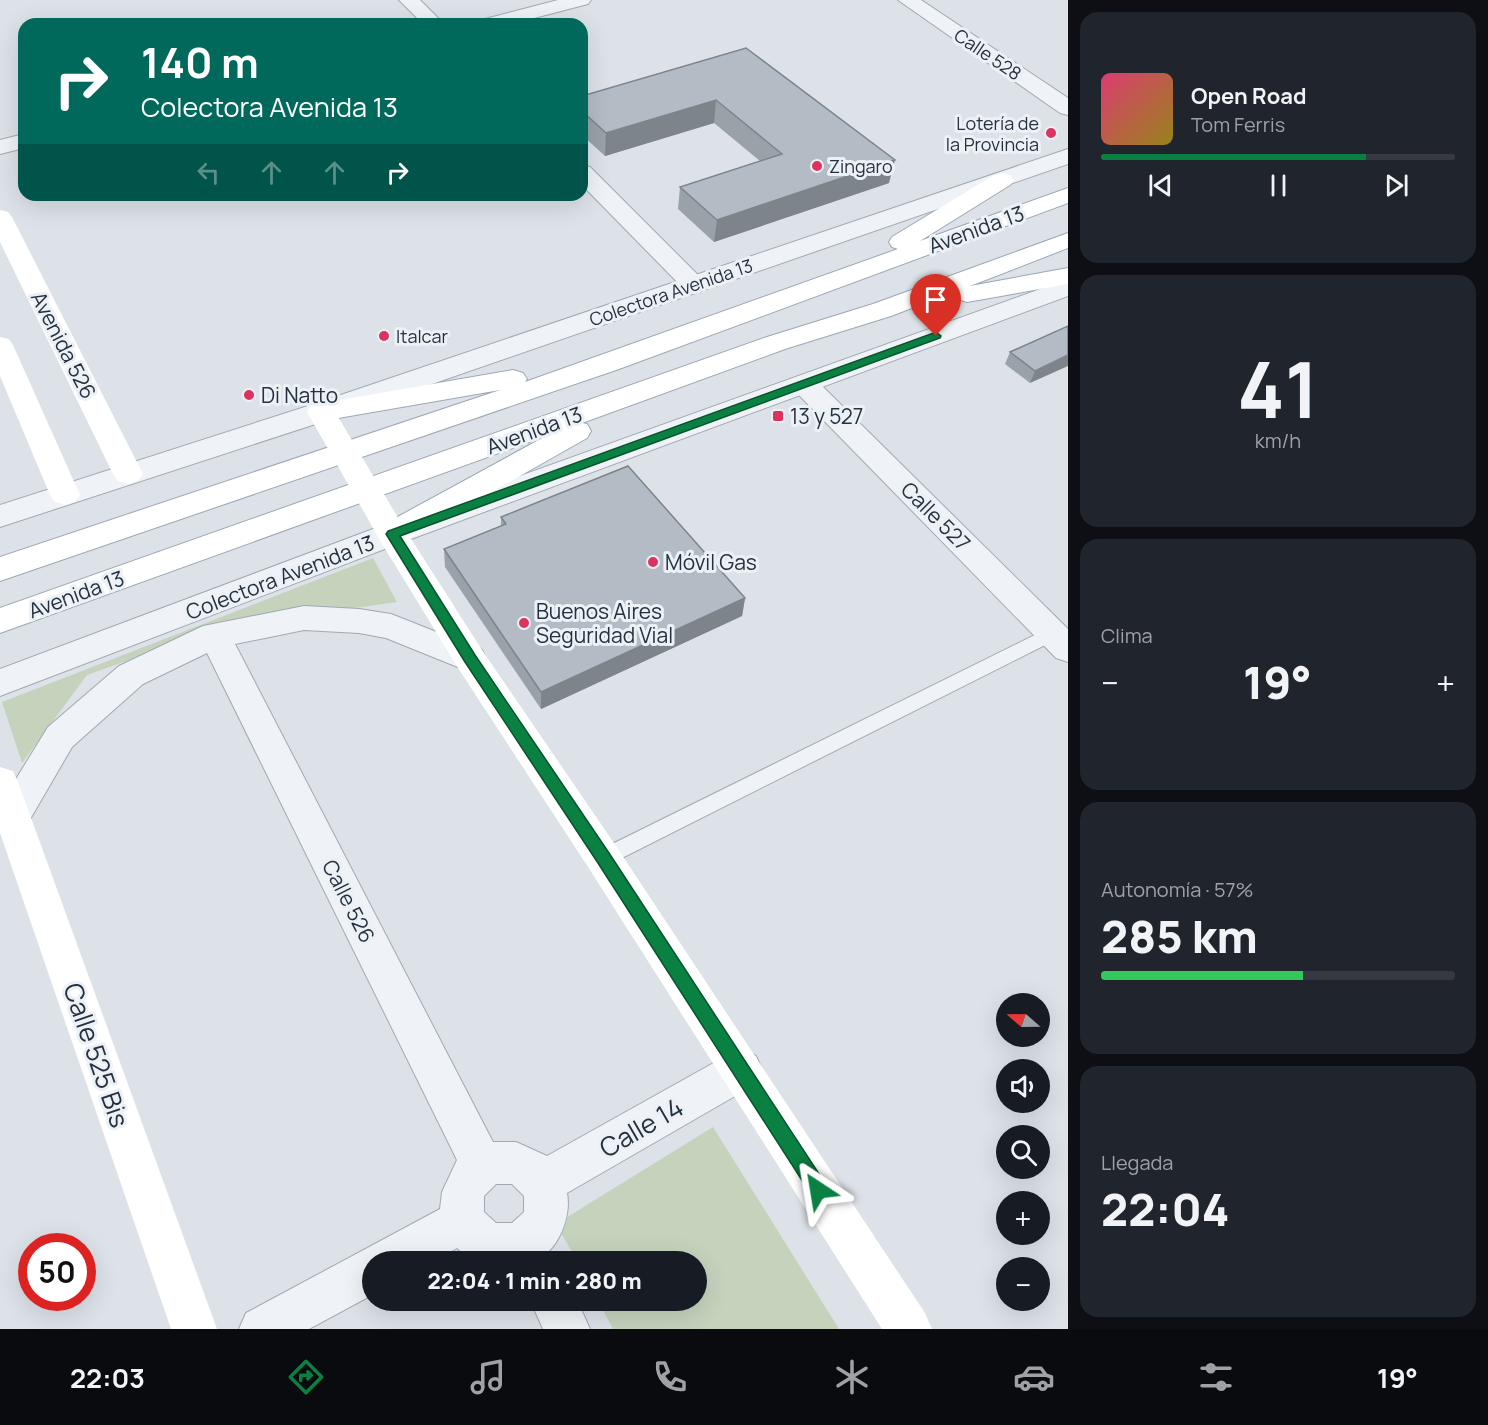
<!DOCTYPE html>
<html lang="es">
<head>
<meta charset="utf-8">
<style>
  body { margin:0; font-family:Manrope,sans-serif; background:#20242c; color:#f1f3f6; height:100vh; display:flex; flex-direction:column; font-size:22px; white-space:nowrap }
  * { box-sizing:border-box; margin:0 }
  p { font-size:20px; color:#9ea1a6 }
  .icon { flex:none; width:33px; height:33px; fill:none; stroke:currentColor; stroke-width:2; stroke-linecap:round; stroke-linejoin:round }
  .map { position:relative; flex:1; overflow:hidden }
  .drawer { display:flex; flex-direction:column; gap:12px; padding:12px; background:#0d0f14; width:420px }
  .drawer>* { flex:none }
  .banner { position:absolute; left:18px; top:18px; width:570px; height:183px; border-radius:18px; box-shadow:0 6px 24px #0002; background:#00695c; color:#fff; overflow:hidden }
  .needle { width:39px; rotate:290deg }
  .fabs { position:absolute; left:996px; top:993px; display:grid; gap:12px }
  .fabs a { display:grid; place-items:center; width:54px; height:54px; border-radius:50%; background:#171b24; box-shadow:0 6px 24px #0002; font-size:30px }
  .speed { position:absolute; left:18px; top:1233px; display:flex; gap:12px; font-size:30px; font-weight:700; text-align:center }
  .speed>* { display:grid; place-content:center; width:78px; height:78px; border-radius:50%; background:#171b24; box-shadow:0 6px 24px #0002; line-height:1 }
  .speed .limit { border:9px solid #d22; background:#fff; color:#111 }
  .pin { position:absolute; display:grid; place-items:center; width:51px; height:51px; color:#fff; margin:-62px -26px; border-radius:50% 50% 50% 0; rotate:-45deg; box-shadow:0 0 6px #0007 }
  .pin .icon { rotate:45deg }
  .me { position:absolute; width:66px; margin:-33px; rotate:327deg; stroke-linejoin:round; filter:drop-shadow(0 0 4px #0008) }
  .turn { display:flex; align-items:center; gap:21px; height:126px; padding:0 24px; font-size:27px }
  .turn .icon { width:78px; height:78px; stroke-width:2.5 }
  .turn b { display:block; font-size:42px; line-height:51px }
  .lanes { display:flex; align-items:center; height:57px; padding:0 24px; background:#0003; justify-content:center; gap:30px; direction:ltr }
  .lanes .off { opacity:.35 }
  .big { font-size:45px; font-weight:800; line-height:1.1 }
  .drawer .tile { flex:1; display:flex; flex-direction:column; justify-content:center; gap:9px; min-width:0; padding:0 21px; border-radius:18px; background:#20242c }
  .drawer .dial { align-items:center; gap:0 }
  .dial b { font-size:78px; line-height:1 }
  .song { display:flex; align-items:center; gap:18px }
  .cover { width:72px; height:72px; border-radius:9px; background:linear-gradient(135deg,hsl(340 70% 55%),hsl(50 70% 35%)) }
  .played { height:6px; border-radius:3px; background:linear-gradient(90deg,#0b8043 75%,#363941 75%) }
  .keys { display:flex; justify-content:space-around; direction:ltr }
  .heat { display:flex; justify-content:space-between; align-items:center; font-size:33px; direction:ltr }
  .charge { height:9px; border-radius:4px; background:linear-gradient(90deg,#34c759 57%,#363941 0) }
  .trip { position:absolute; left:362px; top:1251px; width:345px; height:60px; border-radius:30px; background:#171b24; box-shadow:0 6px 24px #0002; font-weight:800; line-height:60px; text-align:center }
  .tab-bar { display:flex; height:96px; justify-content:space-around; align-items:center; background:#090b0e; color:#9ea1a6 }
  .tab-bar .icon { width:42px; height:42px }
  .tab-bar .selected { color:#0b8043 }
  .tab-bar b { font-size:27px; color:#f1f3f6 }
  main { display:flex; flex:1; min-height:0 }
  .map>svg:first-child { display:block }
</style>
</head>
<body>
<main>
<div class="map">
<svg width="1068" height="1329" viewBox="0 0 1068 1329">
  <rect width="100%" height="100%" fill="#dce2e8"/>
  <!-- green -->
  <g fill="#c5d3bd">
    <path d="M373 558 397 602 221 627 87 675 22 763 2 702Z"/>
    <path d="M713 1127 839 1329H613L598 1301 696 1300V1262L577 1261 556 1224Z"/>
  </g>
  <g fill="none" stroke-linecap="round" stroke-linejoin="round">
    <!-- service casing -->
    <g stroke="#a1a9b2" stroke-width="2">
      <path id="service" d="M1053 626 1059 628 1062 633 1059 638 610 864 603 867 596 864 593 858 596 852Z"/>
    </g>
    <!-- minor casing -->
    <g stroke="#a1a9b2" stroke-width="2">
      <g id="minor">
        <path d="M399 0H420L444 24H423Z"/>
        <path d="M558 0H591L588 4 511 24H478L481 20Z"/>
        <path d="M898 0H921L1068 98V115L1060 113Z"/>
        <path d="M24 134V148L0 154V140Z"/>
        <path d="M582 165 590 167 703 280 707 285 703 290 694 293 685 290 582 185Z"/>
        <path d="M804 375 814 378 1068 629V662L1056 658 794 390 790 384 794 378Z"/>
        <path d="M304 606 359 609 391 614 482 650 486 659 482 668 470 672 386 638 359 633 304 630 235 644 493 1142H516L547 1156 726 1056 741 1050 756 1056 762 1070 756 1084 567 1193C572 1217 557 1257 529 1262 520 1263 510 1262 501 1262 483 1262 470 1261 457 1248L433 1262H372V1295L309 1329H239L246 1313 440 1209 442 1192 457 1160 207 653 143 684 72 747 25 828 12 833 0 828V805L48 727 119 666 203 626ZM496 1184H512L524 1196V1212L512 1223H496L484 1212V1196Z"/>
        <path d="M530 1300H577L590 1329H543Z"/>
      </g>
    </g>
    <!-- tertiary casing -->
    <g stroke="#a1a9b2" stroke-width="2">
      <g id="tertiary">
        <path d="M1068 149V164L331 419 0 527V505L311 405Z"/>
        <path d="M1068 279V296L403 542 0 696V669L381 526Z"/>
      </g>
    </g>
    <!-- primary casing -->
    <g stroke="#9ba8b5" stroke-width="2">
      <g id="primary">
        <path d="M1002 173 1010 175 1014 180 1010 185 920 241 1068 188V203L619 369 0 581V557L500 390 321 421 311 419 307 412 311 405 513 370 523 373 527 379 525 382 898 249 892 247 889 242 892 237 994 175Z"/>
        <path d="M1068 233V248L970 286 1068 268V284L967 302 958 299 954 294 956 291 891 316 785 349 582 423 587 424 591 431 587 438 403 542 392 545 381 542 377 534 381 526 546 436 0 633V608L767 337 873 304Z"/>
      </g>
    </g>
    <!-- service -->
    <use href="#service" fill="#eff2f6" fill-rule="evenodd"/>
    <!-- minor -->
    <use href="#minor" fill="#eff2f6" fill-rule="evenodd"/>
    <!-- tertiary -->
    <use href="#tertiary" fill="#eff2f6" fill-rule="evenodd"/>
    <!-- secondary -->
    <g fill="#fff" fill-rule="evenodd">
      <path d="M0 210 8 212 12 217 143 474 138 481 128 484 118 481 113 474 0 242Z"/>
      <path d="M0 337 9 339 13 345 80 495 75 502 65 505 55 502 50 495 0 376Z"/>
      <path d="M321 403 331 405 403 526 482 650 616 846 925 1313 932 1329H882L590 870 458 668 381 542 307 412 311 405Z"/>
      <path d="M0 767 13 771 18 782 217 1329H171L0 833Z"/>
    </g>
    <!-- primary -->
    <use href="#primary" fill="#fff" fill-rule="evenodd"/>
  </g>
  <!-- wall -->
  <g fill="#9aa2a9">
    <path d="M746 48 889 183 714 242 678 209 680 187 760 161 714 123 605 156 582 135V96Z"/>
    <path d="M1068 326 1030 383 1005 364 1010 352Z"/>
    <path d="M501 517 745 598 742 616 541 709 445 567 444 549 501 526Z"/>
  </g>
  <!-- shaded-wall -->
  <g fill="#7d848a">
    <path d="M716 100 714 123 605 156 606 133Z"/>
    <path d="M895 160 889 183 714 242 717 220Z"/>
    <path d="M1068 355V366L1030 383 1035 371Z"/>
    <path d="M745 598 742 616 541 709V692Z"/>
  </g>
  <!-- building -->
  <g fill="#b3bcc5" stroke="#7d848a" stroke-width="1.5">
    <path d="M746 48 895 160 717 220 680 187 782 154 716 100 606 133 582 111V96Z"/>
    <path d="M1068 326V355L1035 371 1010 352Z"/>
    <path d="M628 466 745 598 541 692 444 549 506 524 501 517Z"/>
  </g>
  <!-- route -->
  <path fill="#0b8043" stroke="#07532c" stroke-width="1.5" d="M936 332 941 336 940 338 400 536 475 655 609 853 825 1183 827 1190 825 1196 818 1199 812 1196 598 863 465 662 386 534 388 531Z"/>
  <!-- markers -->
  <g fill="#da345f" stroke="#ecf1f6" stroke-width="2">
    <circle cx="1051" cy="133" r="6"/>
    <circle cx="817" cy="166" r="6"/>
    <circle cx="384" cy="336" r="6"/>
    <circle cx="249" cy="395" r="6"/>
    <rect x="772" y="410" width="12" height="12" rx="3"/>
    <circle cx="653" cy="562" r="6"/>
    <circle cx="524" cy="623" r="6"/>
  </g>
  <g text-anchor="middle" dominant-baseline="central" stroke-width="6" stroke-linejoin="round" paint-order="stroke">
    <!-- far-street labels -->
    <g font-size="18" fill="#253140" stroke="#ecf1f6">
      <text transform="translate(988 54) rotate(34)">Calle 528</text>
      <text transform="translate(671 292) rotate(-19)">Colectora Avenida 13</text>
    </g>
    <!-- far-poi labels -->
    <g font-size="18" fill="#253140" stroke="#ecf1f6" text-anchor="start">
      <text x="1039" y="123" text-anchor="end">Lotería de<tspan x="1039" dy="21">la Provincia</tspan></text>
      <text x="829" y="166">Zingaro</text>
      <text x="396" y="336">Italcar</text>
    </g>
    <!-- street labels -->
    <g font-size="21" fill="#253140" stroke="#ecf1f6">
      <text transform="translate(976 229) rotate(-20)">Avenida 13</text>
      <text transform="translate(64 345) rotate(63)">Avenida 526</text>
      <text transform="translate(534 430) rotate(-20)">Avenida 13</text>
      <text transform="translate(936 516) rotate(45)">Calle 527</text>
      <text transform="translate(280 577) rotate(-21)">Colectora Avenida 13</text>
      <text transform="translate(76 594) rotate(-20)">Avenida 13</text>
      <text transform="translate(349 901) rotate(63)">Calle 526</text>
    </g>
    <!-- poi labels -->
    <g font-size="21" fill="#253140" stroke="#ecf1f6" text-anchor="start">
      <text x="261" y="395">Di Natto</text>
      <text x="790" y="416">13 y 527</text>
      <text x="665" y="562">Móvil Gas</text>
      <text x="536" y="611">Buenos Aires<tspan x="536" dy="24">Seguridad Vial</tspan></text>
    </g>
    <!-- near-street labels -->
    <g font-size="26" fill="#253140" stroke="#ecf1f6">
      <text transform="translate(97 1055) rotate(71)">Calle 525 Bis</text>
      <text transform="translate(641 1127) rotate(-30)">Calle 14</text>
    </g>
  </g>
</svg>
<div class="fabs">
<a><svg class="needle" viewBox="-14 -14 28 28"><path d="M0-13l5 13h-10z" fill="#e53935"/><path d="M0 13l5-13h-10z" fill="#9ea1a6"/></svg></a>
<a><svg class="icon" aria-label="sound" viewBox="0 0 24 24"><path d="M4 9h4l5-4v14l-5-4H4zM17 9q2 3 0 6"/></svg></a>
<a><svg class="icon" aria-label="search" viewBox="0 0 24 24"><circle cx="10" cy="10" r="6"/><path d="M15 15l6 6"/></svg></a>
<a>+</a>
<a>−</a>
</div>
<div class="speed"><div class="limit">50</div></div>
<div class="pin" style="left:936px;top:336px;background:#d93025"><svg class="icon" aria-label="arrive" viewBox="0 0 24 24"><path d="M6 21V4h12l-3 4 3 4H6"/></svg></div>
<svg class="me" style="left:818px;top:1190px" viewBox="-20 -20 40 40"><path d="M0-17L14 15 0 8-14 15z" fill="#0b8043" stroke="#fff" stroke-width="4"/></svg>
<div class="trip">22:04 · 1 min · 280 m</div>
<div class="banner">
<div class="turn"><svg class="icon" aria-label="right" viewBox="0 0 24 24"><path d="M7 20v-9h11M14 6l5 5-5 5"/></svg><div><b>140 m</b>Colectora Avenida 13</div></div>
<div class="lanes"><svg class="icon off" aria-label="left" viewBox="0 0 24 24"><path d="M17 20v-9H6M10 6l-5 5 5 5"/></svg><svg class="icon off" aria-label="ahead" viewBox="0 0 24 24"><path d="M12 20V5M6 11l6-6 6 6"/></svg><svg class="icon off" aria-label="ahead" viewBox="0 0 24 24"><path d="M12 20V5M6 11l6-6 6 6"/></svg><svg class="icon" aria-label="right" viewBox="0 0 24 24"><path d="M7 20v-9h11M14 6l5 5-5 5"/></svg></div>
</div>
</div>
<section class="drawer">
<div class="tile">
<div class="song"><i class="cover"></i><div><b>Open Road</b><p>Tom Ferris</p></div></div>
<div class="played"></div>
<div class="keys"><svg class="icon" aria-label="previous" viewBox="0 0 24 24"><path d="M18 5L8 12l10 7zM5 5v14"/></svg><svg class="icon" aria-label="pause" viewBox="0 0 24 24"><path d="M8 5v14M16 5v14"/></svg><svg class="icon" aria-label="next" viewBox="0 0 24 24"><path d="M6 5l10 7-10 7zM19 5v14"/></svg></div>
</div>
<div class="tile dial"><b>41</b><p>km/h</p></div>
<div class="tile"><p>Clima</p>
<div class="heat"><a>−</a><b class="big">19°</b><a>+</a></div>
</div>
<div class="tile"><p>Autonomía · 57%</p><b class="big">285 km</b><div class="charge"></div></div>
<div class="tile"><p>Llegada</p><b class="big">22:04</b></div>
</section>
</main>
<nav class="tab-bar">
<b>22:03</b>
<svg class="icon selected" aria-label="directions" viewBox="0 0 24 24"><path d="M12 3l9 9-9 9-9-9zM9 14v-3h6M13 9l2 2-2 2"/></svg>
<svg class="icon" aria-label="music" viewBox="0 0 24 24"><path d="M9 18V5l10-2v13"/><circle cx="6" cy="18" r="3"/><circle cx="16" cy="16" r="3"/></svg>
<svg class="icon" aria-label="phone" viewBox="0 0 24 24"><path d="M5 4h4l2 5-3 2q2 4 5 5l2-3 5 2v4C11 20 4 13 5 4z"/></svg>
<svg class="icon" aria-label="climate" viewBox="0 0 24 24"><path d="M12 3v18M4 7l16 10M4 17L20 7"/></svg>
<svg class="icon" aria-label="car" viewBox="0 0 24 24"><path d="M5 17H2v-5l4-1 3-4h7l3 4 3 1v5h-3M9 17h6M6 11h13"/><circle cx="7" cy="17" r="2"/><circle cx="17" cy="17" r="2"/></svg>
<svg class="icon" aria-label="filters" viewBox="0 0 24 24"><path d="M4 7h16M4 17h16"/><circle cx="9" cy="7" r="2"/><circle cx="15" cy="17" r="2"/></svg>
<b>19°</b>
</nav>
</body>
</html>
